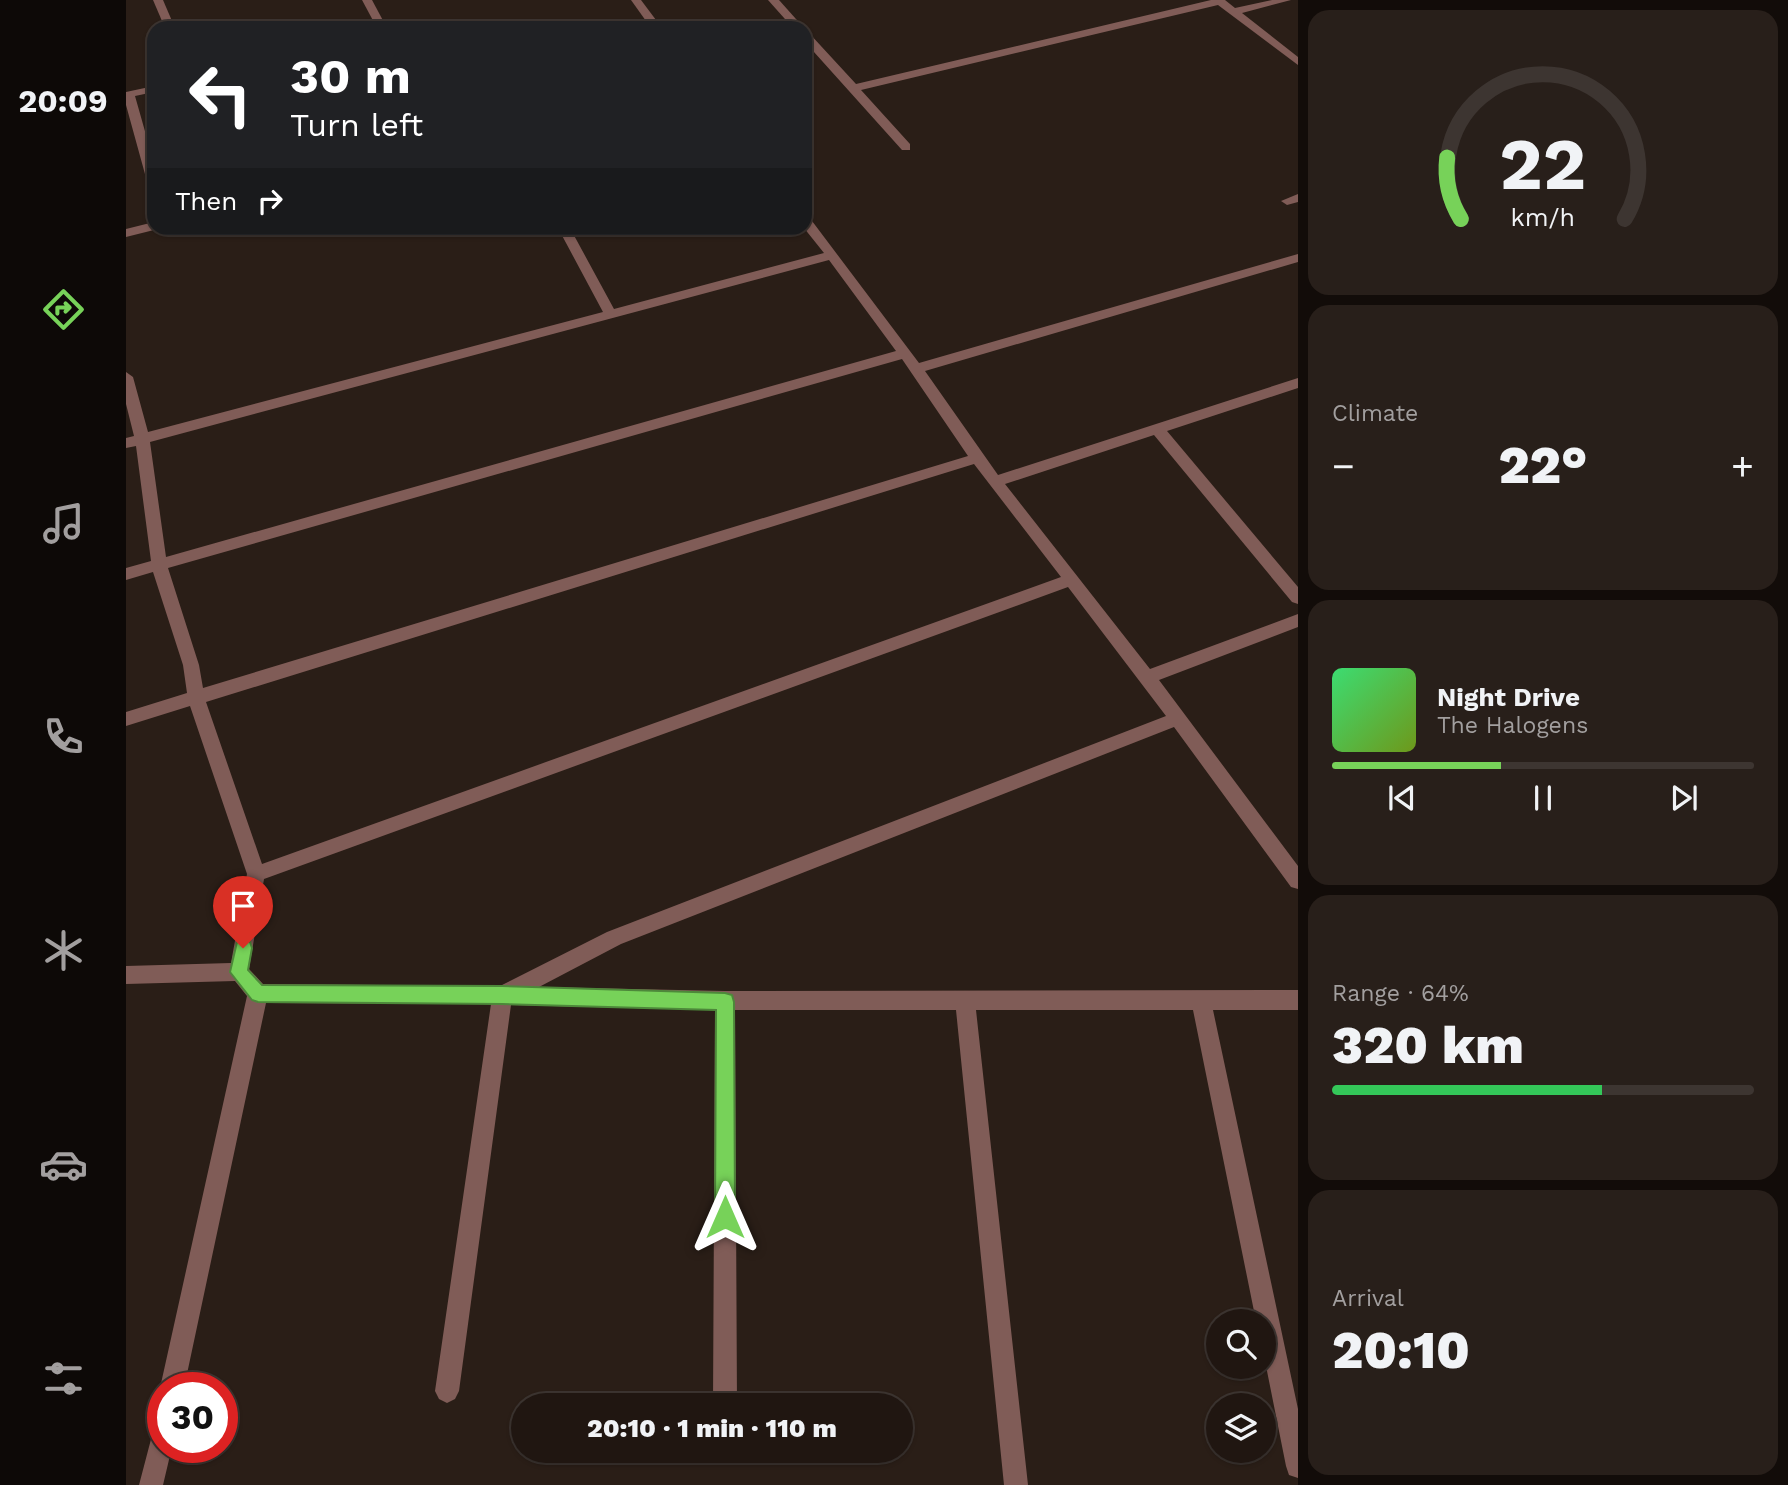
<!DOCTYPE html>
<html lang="en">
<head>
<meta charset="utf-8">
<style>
  body { margin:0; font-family:"Work Sans",sans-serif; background:#281f1a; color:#f1f3f6; height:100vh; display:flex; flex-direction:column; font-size:26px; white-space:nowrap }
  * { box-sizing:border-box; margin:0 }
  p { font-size:23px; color:#a29f9f }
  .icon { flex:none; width:38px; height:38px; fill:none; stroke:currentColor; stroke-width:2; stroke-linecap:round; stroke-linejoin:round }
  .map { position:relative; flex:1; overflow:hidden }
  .panel { display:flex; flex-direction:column; gap:10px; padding:10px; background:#120c09; width:490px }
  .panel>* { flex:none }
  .banner { position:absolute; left:21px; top:21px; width:665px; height:214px; border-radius:21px; box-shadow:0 2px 5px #0004,0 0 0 2px #3d3531; background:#202124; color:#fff; overflow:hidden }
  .tools { position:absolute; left:1080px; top:1309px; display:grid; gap:14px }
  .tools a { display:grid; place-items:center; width:70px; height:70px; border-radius:50%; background:#201611; box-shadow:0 2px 5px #0004,0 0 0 2px #3d3531; font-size:35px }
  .speed { position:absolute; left:21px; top:1372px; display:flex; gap:14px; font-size:35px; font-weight:700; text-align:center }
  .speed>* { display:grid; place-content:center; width:91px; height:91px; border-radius:50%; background:#201611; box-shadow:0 2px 5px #0004,0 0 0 2px #3d3531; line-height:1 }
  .speed .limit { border:10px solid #d22; background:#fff; color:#111 }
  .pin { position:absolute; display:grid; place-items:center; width:60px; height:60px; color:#fff; margin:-72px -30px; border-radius:50% 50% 50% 0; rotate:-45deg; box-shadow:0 0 7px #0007 }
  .pin .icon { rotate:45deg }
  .me { position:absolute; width:77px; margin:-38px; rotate:0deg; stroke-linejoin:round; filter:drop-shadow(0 0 5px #0008) }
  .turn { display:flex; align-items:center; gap:24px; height:147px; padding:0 28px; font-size:32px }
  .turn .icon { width:91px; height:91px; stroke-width:2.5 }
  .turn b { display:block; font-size:49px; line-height:60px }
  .then { display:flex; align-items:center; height:66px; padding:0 28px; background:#0003; gap:14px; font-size:26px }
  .big { font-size:52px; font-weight:800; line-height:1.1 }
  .panel .tile { flex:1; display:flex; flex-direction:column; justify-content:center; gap:10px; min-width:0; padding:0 24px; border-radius:21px; background:#281f1a }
  .panel .dial { align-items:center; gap:0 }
  .dial svg { height:182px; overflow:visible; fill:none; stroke:#3d3531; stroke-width:7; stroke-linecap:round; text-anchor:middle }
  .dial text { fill:#f1f3f6; stroke:none }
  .song { display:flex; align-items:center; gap:21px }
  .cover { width:84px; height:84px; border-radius:10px; background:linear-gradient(135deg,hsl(140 70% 55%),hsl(80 70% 35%)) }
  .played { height:7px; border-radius:4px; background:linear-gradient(90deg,#77d259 40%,#3d3531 40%) }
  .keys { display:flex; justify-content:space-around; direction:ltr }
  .heat { display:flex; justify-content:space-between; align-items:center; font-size:38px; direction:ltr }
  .charge { height:10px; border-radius:5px; background:linear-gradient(90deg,#34c759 64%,#3d3531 0) }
  .trip { position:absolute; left:385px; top:1393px; width:402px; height:70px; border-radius:35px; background:#201611; box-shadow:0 2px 5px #0004,0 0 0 2px #3d3531; font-weight:800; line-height:70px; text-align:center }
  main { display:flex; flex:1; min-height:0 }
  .tab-bar { display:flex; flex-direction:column; width:126px; justify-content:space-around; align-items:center; background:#0d0907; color:#a29f9f }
  .tab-bar .icon { width:49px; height:49px }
  .tab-bar .selected { color:#77d259 }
  .tab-bar b { font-size:32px; color:#f1f3f6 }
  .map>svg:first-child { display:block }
</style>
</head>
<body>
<main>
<nav class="tab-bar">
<b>20:09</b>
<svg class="icon selected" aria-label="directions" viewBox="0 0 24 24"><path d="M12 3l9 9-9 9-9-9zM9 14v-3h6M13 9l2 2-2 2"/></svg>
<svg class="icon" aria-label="music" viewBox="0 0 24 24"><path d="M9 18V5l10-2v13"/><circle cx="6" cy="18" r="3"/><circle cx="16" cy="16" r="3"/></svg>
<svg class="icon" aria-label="phone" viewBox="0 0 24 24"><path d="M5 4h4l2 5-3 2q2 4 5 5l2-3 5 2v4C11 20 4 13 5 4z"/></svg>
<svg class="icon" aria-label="climate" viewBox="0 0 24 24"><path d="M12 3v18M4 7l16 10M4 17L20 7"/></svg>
<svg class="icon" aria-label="car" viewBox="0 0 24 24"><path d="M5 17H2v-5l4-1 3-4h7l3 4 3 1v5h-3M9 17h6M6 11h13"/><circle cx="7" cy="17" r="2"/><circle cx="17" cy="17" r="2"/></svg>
<svg class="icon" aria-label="filters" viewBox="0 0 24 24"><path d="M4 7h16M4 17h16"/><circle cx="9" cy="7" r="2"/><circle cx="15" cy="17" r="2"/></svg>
</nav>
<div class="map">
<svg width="1172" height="1485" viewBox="0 0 1172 1485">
  <rect width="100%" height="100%" fill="#2a1e17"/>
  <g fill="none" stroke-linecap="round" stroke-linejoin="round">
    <!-- street -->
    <g fill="#805c57" fill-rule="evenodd">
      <path d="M27 0H37L49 28H39Z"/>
      <path d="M236 0H246L261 28H251Z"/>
      <path d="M505 0H515L536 28H525Z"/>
      <path d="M642 0H653L678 28H667Z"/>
      <path d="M1085 0H1099L1109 8 1146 0H1165L1116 13 1172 57V65L1092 5 735 90 784 144V150H776L679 42V32L683 33 730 84Z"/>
      <path d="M28 86V92L9 96 28 163V189L22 185 0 105V92Z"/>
      <path d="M1172 194V202L1161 205 1155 201Z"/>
      <path d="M679 216 683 217 793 363 1172 254V262L799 371 872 475 1172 378V388L1041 431 1172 587V604L1166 602 1028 435 879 484 1024 669 1172 614V627L1033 680 1172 866V889L1165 887 1048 727 495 944 413 987 599 991 1172 990V1010H1087L1172 1409V1478L1163 1475 1160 1466 1138 1356V1321H1130L1067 1010H850L902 1485H878L830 1010H609L611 1405H587L589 1010 385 1005 333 1391 329 1399 321 1403 313 1399 309 1391 365 1004 140 1003 58 1388H37V1394L34 1388 121 996 109 981 0 984V966L105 963 121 874 64 706 0 726V712L61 693 57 665 27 572 0 580V568L25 561 10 446 0 448V438L8 436 0 404V372L7 377 22 432 477 312 432 228H444L488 309 698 253 678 228ZM703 260 770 351 40 557 24 442ZM776 359 842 456 77 688 73 665 42 568ZM848 464 935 577 136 864 80 702ZM942 587 1040 716 481 932 374 986 137 984 123 969 138 879Z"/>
      <path d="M28 222V228L32 229 0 237V229Z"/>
      <path d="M37 1420V1447H46L37 1485H13L29 1424Z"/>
    </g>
  </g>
  <!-- route -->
  <path fill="#77d259" stroke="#4d883a" stroke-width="2" d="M117 940 124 942 126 948 122 970 136 985 376 986 599 993 606 995 608 1002 609 1217 606 1224 599 1227 592 1224 589 1217 590 1010 376 1004 132 1002 126 1000 104 972 111 942Z"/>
</svg>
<div class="tools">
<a><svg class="icon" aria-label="search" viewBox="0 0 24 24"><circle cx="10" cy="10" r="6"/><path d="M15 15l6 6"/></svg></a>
<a><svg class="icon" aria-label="layers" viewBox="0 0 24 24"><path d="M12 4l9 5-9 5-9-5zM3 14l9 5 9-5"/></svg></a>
</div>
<div class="speed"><div class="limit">30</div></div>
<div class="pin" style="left:117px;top:948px;background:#d93025"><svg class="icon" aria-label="arrive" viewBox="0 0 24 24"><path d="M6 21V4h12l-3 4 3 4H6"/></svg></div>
<svg class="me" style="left:599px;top:1217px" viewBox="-20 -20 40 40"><path d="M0-17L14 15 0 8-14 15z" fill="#77d259" stroke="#fff" stroke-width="4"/></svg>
<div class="trip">20:10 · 1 min · 110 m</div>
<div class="banner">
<div class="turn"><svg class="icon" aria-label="left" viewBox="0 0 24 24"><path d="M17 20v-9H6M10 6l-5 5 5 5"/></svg><div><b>30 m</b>Turn left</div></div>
<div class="then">Then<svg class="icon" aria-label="right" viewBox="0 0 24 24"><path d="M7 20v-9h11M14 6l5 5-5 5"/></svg></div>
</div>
</div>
<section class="panel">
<div class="tile dial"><svg viewBox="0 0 100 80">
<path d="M14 69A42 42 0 1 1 86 69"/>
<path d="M14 69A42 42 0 0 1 8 42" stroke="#77d259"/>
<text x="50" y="56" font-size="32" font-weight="700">22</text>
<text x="50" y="72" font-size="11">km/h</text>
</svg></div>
<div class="tile"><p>Climate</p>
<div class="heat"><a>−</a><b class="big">22°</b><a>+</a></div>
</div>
<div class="tile">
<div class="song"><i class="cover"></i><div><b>Night Drive</b><p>The Halogens</p></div></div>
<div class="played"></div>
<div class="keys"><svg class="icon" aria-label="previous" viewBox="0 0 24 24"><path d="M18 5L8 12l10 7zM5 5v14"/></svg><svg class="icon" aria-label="pause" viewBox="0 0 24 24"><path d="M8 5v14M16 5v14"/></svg><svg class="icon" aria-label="next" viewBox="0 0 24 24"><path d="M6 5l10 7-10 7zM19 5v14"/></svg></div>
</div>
<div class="tile"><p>Range · 64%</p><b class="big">320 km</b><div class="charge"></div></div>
<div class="tile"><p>Arrival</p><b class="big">20:10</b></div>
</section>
</main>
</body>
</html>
